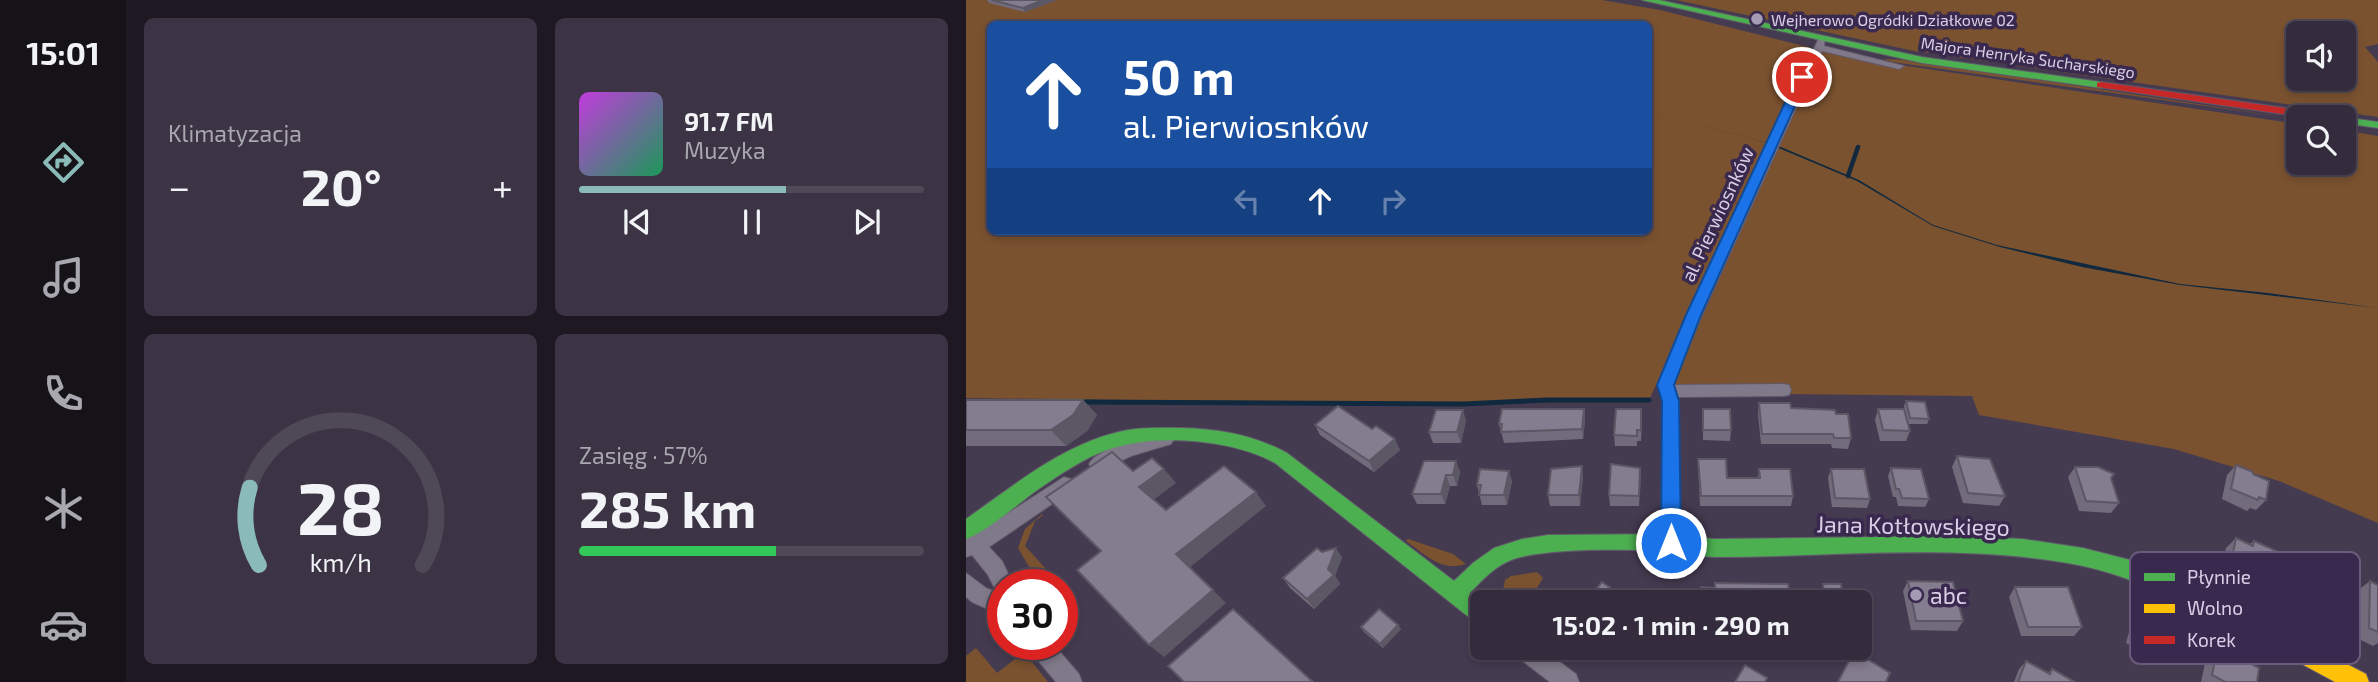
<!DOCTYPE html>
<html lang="pl">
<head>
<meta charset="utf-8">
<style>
  body { margin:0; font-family:"Exo 2",sans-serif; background:#3c3444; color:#f1f3f6; height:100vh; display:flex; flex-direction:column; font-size:26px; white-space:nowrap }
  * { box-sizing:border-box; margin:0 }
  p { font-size:23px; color:#a9a7b0 }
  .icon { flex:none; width:38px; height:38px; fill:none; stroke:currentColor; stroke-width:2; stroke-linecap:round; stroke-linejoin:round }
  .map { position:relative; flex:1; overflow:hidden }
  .drawer { display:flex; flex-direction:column; gap:18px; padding:18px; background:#1d1822; width:840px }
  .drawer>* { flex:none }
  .hud { position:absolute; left:21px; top:21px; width:665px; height:214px; border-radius:10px; box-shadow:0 4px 10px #0003,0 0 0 2px #4e4857; background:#1a4fa0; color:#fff; overflow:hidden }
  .tools { position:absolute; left:1320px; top:21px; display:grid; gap:14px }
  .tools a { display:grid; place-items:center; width:70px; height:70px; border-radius:10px; background:#342c3d; box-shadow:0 4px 10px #0003,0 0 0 2px #4e4857; font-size:35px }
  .speed { position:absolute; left:21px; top:569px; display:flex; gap:14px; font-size:35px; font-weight:700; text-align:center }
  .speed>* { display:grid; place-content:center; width:91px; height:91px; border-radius:50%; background:#342c3d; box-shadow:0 4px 10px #0003,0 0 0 2px #4e4857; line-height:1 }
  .speed .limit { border:10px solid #d22; background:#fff; color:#111 }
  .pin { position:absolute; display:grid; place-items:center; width:60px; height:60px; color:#fff; margin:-30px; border:4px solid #fff; border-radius:50%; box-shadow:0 2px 7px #0007 }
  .me { position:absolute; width:77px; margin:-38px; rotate:0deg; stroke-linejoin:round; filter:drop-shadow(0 0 5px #0008) }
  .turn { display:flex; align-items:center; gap:24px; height:147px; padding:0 21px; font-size:32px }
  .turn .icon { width:91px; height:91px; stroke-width:2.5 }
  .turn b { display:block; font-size:49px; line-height:60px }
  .lanes { display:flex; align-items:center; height:66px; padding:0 21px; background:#0003; justify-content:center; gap:35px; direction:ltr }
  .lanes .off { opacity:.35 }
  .big { font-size:52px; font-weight:700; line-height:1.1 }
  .drawer .tile { flex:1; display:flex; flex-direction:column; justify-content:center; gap:10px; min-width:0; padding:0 24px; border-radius:10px; background:#3c3444 }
  .drawer .dial { align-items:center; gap:0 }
  .dial svg { height:182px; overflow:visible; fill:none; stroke:#4e4857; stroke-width:7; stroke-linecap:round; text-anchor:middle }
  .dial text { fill:#f1f3f6; stroke:none }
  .song { display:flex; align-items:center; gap:21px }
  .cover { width:84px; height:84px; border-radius:10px; background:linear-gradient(135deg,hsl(290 70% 55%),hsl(150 70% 35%)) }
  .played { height:7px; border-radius:4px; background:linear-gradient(90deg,#8bbbb9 60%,#4e4857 60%) }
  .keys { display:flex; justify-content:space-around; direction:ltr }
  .heat { display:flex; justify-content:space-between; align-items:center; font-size:38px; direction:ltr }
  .charge { height:10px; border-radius:5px; background:linear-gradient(90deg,#34c759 57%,#4e4857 0) }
  .drawer .tiles { flex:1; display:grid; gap:18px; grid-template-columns:repeat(2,1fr) }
  .trip { position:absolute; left:504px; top:590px; width:402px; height:70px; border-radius:10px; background:#342c3d; box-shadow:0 4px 10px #0003,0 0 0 2px #4e4857; font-weight:700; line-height:70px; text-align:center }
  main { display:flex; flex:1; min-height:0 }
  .menu { display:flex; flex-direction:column; width:126px; justify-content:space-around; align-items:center; background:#151218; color:#a9a7b0 }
  .menu .icon { width:49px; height:49px }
  .menu .active { color:#8bbbb9 }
  .menu b { font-size:32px; color:#f1f3f6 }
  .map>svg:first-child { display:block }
</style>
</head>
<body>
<main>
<nav class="menu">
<b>15:01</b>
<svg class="icon active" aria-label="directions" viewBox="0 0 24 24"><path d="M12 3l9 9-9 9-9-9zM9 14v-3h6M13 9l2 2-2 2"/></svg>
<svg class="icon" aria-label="music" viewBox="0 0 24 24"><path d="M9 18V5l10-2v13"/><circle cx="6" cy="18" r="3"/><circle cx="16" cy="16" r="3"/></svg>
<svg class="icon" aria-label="phone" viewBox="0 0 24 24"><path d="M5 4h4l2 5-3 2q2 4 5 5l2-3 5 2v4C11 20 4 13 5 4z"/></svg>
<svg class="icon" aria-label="climate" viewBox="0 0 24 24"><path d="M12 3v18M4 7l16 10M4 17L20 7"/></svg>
<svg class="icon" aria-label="car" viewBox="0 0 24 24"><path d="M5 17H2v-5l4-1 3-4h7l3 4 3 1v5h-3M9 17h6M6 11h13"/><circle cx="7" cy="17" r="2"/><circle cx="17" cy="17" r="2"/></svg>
</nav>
<section class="drawer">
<div class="tiles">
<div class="tile"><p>Klimatyzacja</p>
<div class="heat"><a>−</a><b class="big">20°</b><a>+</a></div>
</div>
<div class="tile">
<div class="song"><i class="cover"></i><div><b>91.7 FM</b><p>Muzyka</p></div></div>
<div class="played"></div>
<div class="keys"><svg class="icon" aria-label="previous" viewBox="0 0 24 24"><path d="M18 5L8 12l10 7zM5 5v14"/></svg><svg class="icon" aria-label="pause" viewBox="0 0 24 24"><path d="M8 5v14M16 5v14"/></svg><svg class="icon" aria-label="next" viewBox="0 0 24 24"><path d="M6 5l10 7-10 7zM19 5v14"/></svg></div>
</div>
<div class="tile dial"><svg viewBox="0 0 100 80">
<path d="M14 69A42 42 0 1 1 86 69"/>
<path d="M14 69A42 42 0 0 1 10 35" stroke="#8bbbb9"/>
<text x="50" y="56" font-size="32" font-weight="700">28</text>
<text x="50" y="72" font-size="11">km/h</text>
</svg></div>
<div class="tile"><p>Zasięg · 57%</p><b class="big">285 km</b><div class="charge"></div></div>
</div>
</section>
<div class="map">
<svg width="1412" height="682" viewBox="0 0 1412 682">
  <rect width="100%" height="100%" fill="#453b51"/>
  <!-- green -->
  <g fill="#7a5230" fill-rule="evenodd">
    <path d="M0 0H636L694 10 846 48 683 400H581L498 404 0 398ZM24 24H682V231H24Z"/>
    <path d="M710 0H1412V44L1399 47 1412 62V117L948 51ZM1332 33H1377V79H1332Z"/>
    <path d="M855 50 934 65 1332 124V163H1377V130L1412 136V523L1313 481 1208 449 1013 415 1006 396 816 394 706 385Z"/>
    <path d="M917 59 940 60 1332 119 926 62Z"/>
    <path d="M76 514 77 515 69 521 59 546 89 579 82 584H73L52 548 59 529Z"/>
    <path d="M442 539 487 554 500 564C475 572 460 555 440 541Z"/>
    <path d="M571 572 577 578C569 592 562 602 546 602L537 590 539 580 545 576Z"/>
    <path d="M10 648 31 673 58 652 82 682H0V656Z"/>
  </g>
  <!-- water -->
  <path fill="#10293e" d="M682 110 815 147 893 180 967 225 1031 245 1214 284 1302 293 1412 308 1214 285 1116 267 1034 247 967 226 891 181 801 143Z"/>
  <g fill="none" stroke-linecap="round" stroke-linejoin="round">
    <!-- stream-far1 -->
    <path stroke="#10293e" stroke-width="4.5" d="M882 176 892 147"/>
    <!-- stream -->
    <path stroke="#10293e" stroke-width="5" d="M113 402 498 404 581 400H683"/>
    <!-- street casing -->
    <g stroke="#61596b" stroke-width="2">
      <g id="street">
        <path d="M853 38H859L858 46 938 66 933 69 856 51 736 315 707 385 817 384 823 385 825 390 823 395 817 396 712 397 715 543 712 549 705 552 698 549 695 543 697 401 691 385 720 315Z"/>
        <path d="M199 432 205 434 208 439 205 444 165 456 132 472 126 469 123 464C132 447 181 437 199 432Z"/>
        <path d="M98 477 105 479 107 485 105 491 23 547 36 561 47 584H37V594L30 591 22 575 6 555 0 557V525L11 533Z"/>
        <path d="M0 573 20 588 37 595V616L6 602 0 597Z"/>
        <path d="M62 644H87L113 674 116 682H90L65 652Z"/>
        <path d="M547 648H575L610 674 613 682H584L550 656Z"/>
      </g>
    </g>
    <!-- fast casing -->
    <g stroke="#61596b" stroke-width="2">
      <g id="fast">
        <path d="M676 0H693L956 57 1135 82 1140 85 1135 88 956 63Z"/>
        <path d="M1374 117H1377L1412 122V128L1377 123V117Z"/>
        <path d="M217 428C254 429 288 435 321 453L488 581 507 563 528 548 556 539 582 535 699 534 748 539 994 536 1057 539 1117 548 1176 563 1239 590 1242 597 1239 604 1232 607C1194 592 1158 575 1117 566 997 542 872 557 751 557 735 557 720 553 704 552 661 549 596 548 555 557 533 562 519 577 504 593L516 602V625L509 622 309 463C265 439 189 433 141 450 119 458 99 471 80 484 55 500 26 529 0 539V519C50 484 101 441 162 430 180 427 199 428 217 428Z"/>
      </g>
    </g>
    <!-- slow casing -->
    <g stroke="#61596b" stroke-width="2">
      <path id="slow" d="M1232 587 1400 674 1403 682H1369L1225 604 1222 597 1225 590Z"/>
    </g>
    <!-- jam casing -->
    <g stroke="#61596b" stroke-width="2">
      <path id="jam" d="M1135 82 1360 114 1366 117H1338L1131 87V83Z"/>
    </g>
    <!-- street -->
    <use href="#street" fill="#807989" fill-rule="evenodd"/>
    <!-- fast -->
    <use href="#fast" fill="#4caf50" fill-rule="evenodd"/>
    <!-- slow -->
    <use href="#slow" fill="#ffc107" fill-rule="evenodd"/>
    <!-- jam -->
    <use href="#jam" fill="#c62828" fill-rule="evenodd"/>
  </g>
  <!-- wall -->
  <g fill="#726b7b">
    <path d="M21 0H91L59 12 23 3Z"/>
    <path d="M0 400H117L131 415 121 431 100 446H0Z"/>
    <path d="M940 401 963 419 961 424H942L944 431 940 441H914L909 420 912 409 942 422 938 406Z"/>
    <path d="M793 403 870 414 885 438 882 449 866 448 865 444H795L792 414Z"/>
    <path d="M618 409 619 420 617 439 538 443 533 424Z"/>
    <path d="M737 409 765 430 764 441 737 440Z"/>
    <path d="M676 419 675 441H671V446H649L648 435Z"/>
    <path d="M500 420 495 443H467L463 432Z"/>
    <path d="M349 425 434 450 408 472 354 435Z"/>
    <path d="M991 456 1039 496 1033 506 997 503 986 467Z"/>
    <path d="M732 459 761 478H792L793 469 827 496 825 506H734Z"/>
    <path d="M490 461 494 472 491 486H484L479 504H451L446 494Z"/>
    <path d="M1270 465 1287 474 1300 500 1290 510 1284 508 1281 511 1256 499 1261 475Z"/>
    <path d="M1109 467 1145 478 1153 503 1145 513 1113 511 1102 477Z"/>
    <path d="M674 468 673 506H644L643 495Z"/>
    <path d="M925 468 963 499 959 507 932 506 930 497H927L922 476Z"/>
    <path d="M865 469 904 499 901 508 866 507 862 478Z"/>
    <path d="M617 476 614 506H584L582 495Z"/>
    <path d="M546 481 541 505H516L511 485Z"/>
    <path d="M1270 538 1284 544 1288 541 1337 569 1350 602 1337 611 1311 598V594L1283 581 1279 584 1255 573 1260 548Z"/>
    <path d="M356 552 376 557 369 576 374 584 348 609 324 588 317 578Z"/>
    <path d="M942 581 997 621 991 631 945 630 937 591Z"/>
    <path d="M1404 581 1412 585V643L1407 646 1389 637 1391 591Z"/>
    <path d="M1049 587 1116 627 1108 636H1055L1043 597Z"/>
    <path d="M1176 609 1209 656 1199 665 1160 643 1167 618Z"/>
    <path d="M395 627 435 629 417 648 398 632Z"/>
    <path d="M1252 646 1291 682H1235L1241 654Z"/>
    <path d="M1060 661 1082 673 1086 669 1109 682H1048L1053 669Z"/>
  </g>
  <!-- shaded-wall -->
  <g fill="#5c5764">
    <path d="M77 0H91L59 12 57 8Z"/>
    <path d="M117 400 131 415 121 431 100 446 85 430Z"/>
    <path d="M618 409 619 420 617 439 616 429Z"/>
    <path d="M497 410 500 420 495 443 491 432Z"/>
    <path d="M429 439 434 450 408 472 403 461Z"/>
    <path d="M490 461 494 472 491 486 487 475Z"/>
    <path d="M616 466 617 476 614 506 613 495Z"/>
    <path d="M674 468 675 478 673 506V496Z"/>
    <path d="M198 469 210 483 186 501 173 487Z"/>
    <path d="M543 471 546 481 541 505 538 495Z"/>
    <path d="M480 475 484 486 479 504 475 494Z"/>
    <path d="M290 492 300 506 223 568 210 554Z"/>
    <path d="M370 548 376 557 369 576 374 584 348 609 341 599Z"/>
    <path d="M247 590 260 603 198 657 183 645Z"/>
    <path d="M432 625 435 629 417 648 414 644Z"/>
  </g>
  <!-- building -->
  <g fill="#847c8f" stroke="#5c5764" stroke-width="2">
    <path d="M26 0H77L57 8Z"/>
    <path d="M0 400H117L107 415 85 430H0Z"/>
    <path d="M940 401 959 402 963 419 944 418Z"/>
    <path d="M793 403H824L825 408 869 410 870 414H882L885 438H868L867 434H796Z"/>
    <path d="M372 406 406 429 410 426 429 439 403 461 349 425Z"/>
    <path d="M536 409H618L616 429 535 432 536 424H533Z"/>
    <path d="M650 409H675V430H671V436L648 435Z"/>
    <path d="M737 409H764L765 430H737Z"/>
    <path d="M912 409H938L944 431 917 430Z"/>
    <path d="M470 410H497L491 432H463Z"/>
    <path d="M146 452 167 471 186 458 198 469 173 487 200 510 258 466 290 492 210 554 247 590 183 645 111 570 135 551 80 497Z"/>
    <path d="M991 456 1024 459 1039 496 1002 493Z"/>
    <path d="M732 459H760L761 478H794L793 469H824L827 496H735Z"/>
    <path d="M458 461H490L487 475H480L475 494H446Z"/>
    <path d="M645 464 674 468 673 496 643 495Z"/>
    <path d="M1270 465 1287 472V474L1303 481 1300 500 1293 497 1292 500 1265 489Z"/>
    <path d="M616 466 613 495H582L585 469Z"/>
    <path d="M1109 467H1132L1148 474 1145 478 1153 503 1120 501Z"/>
    <path d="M925 468 955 469 963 499 936 498 933 489H930Z"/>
    <path d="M514 469 543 471 538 495H513L515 485H511Z"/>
    <path d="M865 469H898L904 499 869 498Z"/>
    <path d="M1270 538 1287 546 1288 541 1337 563V569L1353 576 1350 602 1322 589 1323 585 1291 570 1290 575 1265 563Z"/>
    <path d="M351 548 356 552 370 548 362 569 368 575 341 599 317 578Z"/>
    <path d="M942 581 987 582 997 621H950Z"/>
    <path d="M1404 581 1412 585V632L1403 628Z"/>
    <path d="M636 582 662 600 661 602H619Z"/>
    <path d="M749 583 822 584 823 591 858 592 857 584H875L876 591H890L891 602H735V587L749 588Z"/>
    <path d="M1049 587H1102L1116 627H1062Z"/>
    <path d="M267 609 347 682H218L202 666Z"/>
    <path d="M413 609 432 625 414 644 395 627Z"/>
    <path d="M1252 646 1293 668 1291 682H1259L1246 675Z"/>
    <path d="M888 651 924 673 920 682H872Z"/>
    <path d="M1060 661 1084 674 1086 669 1109 682H1052Z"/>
    <path d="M779 665 801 678 799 682H769Z"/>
  </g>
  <!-- route -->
  <path fill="#1a73e8" stroke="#114b97" stroke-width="2" d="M836 74 842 77 735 315 708 385 713 401 715 543 712 550 705 552 698 550 695 543 696 401 691 385 720 315 831 77Z"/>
  <!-- markers -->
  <g fill="#a59bb2" stroke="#39294e" stroke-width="2.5">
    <circle cx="791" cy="19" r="7"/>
    <circle cx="950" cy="595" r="7"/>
  </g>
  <g text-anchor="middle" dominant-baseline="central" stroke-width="7" stroke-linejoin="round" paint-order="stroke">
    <!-- far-poi labels -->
    <g font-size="16" fill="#d8cfe6" stroke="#39294e" text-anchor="start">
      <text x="805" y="19">Wejherowo Ogródki Działkowe 02</text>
    </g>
    <!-- far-street labels -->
    <g font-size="16" fill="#d8cfe6" stroke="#39294e">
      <text transform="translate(1062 57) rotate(8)">Majora Henryka Sucharskiego</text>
    </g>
    <!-- street labels -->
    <g font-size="19" fill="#d8cfe6" stroke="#39294e">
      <text transform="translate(751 214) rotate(-65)">al. Pierwiosnków</text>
    </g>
    <!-- near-street labels -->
    <g font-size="23" fill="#d8cfe6" stroke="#39294e">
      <text transform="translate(947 525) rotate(1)">Jana Kotłowskiego</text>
    </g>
    <!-- near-poi labels -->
    <g font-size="23" fill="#d8cfe6" stroke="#39294e" text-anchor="start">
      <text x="964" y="595">abc</text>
    </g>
  </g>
  <!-- legend -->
  <rect x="1164" y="552" width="230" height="112" rx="10" fill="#39294e" stroke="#695b7c" stroke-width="2"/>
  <rect x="1178" y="573" width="31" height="8" fill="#4caf50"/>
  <rect x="1178" y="604" width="31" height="9" fill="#ffc107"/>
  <rect x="1178" y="636" width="31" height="8" fill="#c62828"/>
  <g font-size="19" fill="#d8cfe6">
    <text x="1221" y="584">Płynnie</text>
    <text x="1221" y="615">Wolno</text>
    <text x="1221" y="647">Korek</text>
  </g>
</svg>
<div class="tools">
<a><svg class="icon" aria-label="sound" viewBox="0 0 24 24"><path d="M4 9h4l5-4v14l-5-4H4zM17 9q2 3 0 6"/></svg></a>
<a><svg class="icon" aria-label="search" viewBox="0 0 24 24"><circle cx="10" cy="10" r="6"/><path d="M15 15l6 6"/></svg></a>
</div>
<div class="speed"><div class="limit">30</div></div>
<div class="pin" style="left:836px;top:77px;background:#d93025"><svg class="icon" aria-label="arrive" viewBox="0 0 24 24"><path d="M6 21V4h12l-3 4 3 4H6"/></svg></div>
<svg class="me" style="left:705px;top:543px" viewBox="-20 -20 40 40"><circle r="17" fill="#1a73e8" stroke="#fff" stroke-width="3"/><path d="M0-11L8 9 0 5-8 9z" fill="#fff"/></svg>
<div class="trip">15:02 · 1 min · 290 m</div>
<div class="hud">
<div class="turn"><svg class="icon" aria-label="ahead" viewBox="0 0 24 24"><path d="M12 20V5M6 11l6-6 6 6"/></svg><div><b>50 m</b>al. Pierwiosnków</div></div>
<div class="lanes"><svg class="icon off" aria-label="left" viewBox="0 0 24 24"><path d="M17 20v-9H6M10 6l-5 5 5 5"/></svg><svg class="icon" aria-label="ahead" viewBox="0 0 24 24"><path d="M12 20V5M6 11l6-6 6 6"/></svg><svg class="icon off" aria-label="right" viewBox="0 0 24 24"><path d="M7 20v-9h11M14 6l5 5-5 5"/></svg></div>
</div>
</div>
</main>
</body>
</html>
